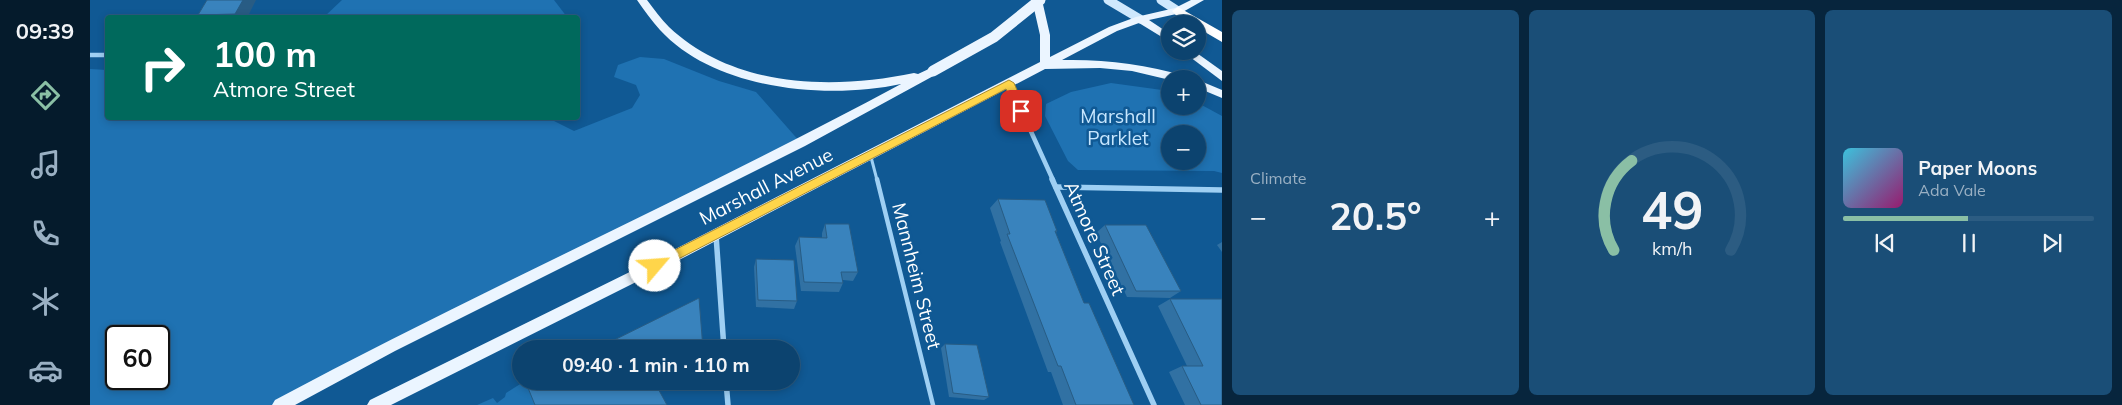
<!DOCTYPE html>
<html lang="en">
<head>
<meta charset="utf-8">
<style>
  body { margin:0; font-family:Mulish,sans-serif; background:#1a4e77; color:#f1f3f6; height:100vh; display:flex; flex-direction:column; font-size:19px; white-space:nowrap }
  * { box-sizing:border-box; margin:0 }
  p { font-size:16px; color:#9ab0c3 }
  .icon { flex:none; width:28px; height:28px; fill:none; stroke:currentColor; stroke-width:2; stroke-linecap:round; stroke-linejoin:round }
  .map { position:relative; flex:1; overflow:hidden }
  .side { display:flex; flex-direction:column; gap:10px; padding:10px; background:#07253d; width:900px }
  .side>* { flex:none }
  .hud { position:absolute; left:15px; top:15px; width:475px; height:105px; border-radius:5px; box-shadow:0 2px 8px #0003,0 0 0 1px #2c5c82; background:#00695c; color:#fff; overflow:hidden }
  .controls { position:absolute; left:1071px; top:15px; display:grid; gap:10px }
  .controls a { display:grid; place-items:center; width:45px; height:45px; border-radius:50%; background:#0c436f; box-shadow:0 2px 8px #0003,0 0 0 1px #2c5c82; font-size:25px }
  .speed { position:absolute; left:15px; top:325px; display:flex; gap:10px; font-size:25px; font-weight:700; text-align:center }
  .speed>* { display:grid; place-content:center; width:65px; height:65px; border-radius:50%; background:#0c436f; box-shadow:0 2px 8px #0003,0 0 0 1px #2c5c82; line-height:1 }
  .speed .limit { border:2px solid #111; border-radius:8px; background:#fff; color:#111 }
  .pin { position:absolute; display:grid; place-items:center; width:42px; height:42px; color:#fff; margin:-21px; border-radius:10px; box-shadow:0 2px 8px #0006 }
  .me { position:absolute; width:55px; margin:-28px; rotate:63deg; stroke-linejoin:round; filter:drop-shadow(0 0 4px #0008) }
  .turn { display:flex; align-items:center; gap:18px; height:105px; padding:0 25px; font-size:22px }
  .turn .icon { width:65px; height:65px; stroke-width:2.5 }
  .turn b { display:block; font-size:35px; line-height:42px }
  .big { font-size:38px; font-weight:700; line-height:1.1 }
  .side .tile { flex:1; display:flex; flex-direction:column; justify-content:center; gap:8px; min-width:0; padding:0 18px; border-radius:8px; background:#1a4e77 }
  .side .dial { align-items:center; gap:0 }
  .dial svg { height:130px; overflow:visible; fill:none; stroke:#2c5c82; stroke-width:7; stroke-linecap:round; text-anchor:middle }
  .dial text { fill:#f1f3f6; stroke:none }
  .song { display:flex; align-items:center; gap:15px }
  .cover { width:60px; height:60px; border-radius:8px; background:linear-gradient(135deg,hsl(190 70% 55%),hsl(320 70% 35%)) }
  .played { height:5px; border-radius:2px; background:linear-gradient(90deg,#8abfa5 50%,#2c5c82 50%) }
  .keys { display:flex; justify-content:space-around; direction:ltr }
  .heat { display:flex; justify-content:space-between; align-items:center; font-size:28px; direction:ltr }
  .side .tiles { flex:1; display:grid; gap:10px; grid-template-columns:repeat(3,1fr) }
  .trip { position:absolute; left:422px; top:340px; width:288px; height:50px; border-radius:25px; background:#0c436f; box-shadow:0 2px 8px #0003,0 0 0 1px #2c5c82; font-weight:700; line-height:50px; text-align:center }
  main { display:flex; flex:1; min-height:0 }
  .tabs { display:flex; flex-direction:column; width:90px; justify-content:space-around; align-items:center; background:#051b2c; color:#9ab0c3 }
  .tabs .icon { width:35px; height:35px }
  .tabs .on { color:#8abfa5 }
  .tabs b { font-size:22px; color:#f1f3f6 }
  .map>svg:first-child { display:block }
</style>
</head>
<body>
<main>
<nav class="tabs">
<b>09:39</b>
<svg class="icon on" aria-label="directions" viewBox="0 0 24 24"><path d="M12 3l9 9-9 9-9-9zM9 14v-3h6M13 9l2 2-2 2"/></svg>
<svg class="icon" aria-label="music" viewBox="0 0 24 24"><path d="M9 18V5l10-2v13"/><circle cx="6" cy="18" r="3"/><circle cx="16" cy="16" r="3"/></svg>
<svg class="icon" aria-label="phone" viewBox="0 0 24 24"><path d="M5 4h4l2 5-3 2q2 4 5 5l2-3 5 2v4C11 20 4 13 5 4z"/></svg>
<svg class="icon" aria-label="climate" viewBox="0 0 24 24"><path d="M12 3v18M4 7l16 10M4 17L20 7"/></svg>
<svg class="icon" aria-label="car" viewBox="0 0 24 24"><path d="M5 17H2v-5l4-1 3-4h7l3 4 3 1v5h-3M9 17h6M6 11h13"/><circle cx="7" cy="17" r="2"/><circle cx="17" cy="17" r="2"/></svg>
</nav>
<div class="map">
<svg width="1132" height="405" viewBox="0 0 1132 405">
  <rect width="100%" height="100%" fill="#105994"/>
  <!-- green -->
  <g fill="#1f72b2" fill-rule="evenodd">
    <path d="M252 0H464L477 17H234Z"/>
    <path d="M550 57 574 59 629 81 666 92 711 143 190 405H0V69L17 70 18 118H462V120L484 131 542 108 550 95 546 85 524 77 528 65ZM26 336H69V379H26Z"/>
    <path d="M1021 83 1072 90 1080 93V106H1108V103L1132 116V173L1124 171 988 170 978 161 955 116 956 104 981 92ZM1080 134H1108V161H1080Z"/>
    <path d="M435 381H451L446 405H387L403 398 407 403 415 397 416 393Z"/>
  </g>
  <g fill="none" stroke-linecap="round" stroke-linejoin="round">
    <!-- lane-far1 -->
    <path stroke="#9ecff3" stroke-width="3" d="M781 157 787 180"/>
    <!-- lane -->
    <path stroke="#9ecff3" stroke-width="4.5" d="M787 179 843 405"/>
    <!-- street-far1 -->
    <g stroke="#9ecff3" stroke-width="4.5">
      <path d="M0 55H18"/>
      <path d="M919 83 963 180"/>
    </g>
    <!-- street -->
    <g stroke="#9ecff3" stroke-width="5.5">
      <path d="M962 179 1064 405"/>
      <path d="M966 187 1132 190"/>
      <path d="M626 235 634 349"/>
      <path d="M636 381 638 405"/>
    </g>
    <!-- secondary -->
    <g stroke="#cee8fd" stroke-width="9">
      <path d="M1018 0 1050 19"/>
      <path d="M1071 0 1088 11"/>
    </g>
    <!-- primary -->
    <g fill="#ebf5ff" fill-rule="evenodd">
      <path d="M547 0H557C564 9 571 19 579 27 644 88 742 90 824 73L828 74 843 67 848 71 847 74 715 146 305 351 205 405H182L185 400C391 290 605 195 811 84 736 100 625 90 570 30 562 21 554 10 547 0Z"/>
      <path d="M942 0H952L960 35V57L1019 27 1046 17 1085 8 1101 0H1114L1091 13 1059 20 1080 34V42L1049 23 1027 31 972 60C1014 59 1055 64 1095 76L1096 79 1080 80 1042 71 1010 68 955 69 570 270 301 405H277L280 400 560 262 950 62V35Z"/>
      <path d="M1092 51H1104L1132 71V81Z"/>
      <path d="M1108 80 1132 90V98L1108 88Z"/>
    </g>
    <!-- highway -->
    <path fill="#fff" fill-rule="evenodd" d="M1088 7 1132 32V42L1108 28V24C1098 24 1088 18 1082 11Z"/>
    <!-- primary-bridge -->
    <path stroke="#ebf5ff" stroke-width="11" d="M843 71 904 37 950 0"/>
  </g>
  <!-- wall -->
  <g fill="#3171a3">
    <path d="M117 0 157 18H111L108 15Z"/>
    <path d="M908 199 967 231 966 233 994 303 1044 405H973L961 372H958L910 242 911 241 900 208Z"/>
    <path d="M735 224 768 272 763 281 753 280V283L749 292 711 291 705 246 709 237 732 238V233Z"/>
    <path d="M1015 225 1091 291 1080 298 1037 297 1006 233Z"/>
    <path d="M1132 242V252L1127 245Z"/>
    <path d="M666 259 707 301 704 309 666 307 664 267Z"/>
    <path d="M1080 299H1132V405H1095L1079 372 1092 366H1097L1068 306Z"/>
    <path d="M855 344 899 397 894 400 859 397 851 348Z"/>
  </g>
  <!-- shaded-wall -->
  <g fill="#285c84">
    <path d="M153 0H166L157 18H148L145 14Z"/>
    <path d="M568 381H580L565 389V383Z"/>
  </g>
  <!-- building -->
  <g fill="#3983bd" stroke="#285c84">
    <path d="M117 0H153L145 14 108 15Z"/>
    <path d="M908 199 955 200 967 231H965L994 303H999L1044 405H986L971 366H968L917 234H920Z"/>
    <path d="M735 224H759L768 272H751L753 283 714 282 709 237 737 238Z"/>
    <path d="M1015 225H1056L1091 291H1046Z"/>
    <path d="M666 259 704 260 707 301 668 300Z"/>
    <path d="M609 298 613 349H506Z"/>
    <path d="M1080 299H1132V405H1111L1092 366H1113Z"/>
    <path d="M855 344 887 345 899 397 863 393Z"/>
    <path d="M440 381H568L565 383 577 405H445L436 383Z"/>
  </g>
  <!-- route -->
  <path fill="#ffd54a" stroke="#a68a30" d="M919 80 924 83 936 111 935 114H928L916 89 569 269 565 271 561 269 559 266 561 262Z"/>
  <g text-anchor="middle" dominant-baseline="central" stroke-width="5" stroke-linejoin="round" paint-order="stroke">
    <!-- park labels -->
    <g font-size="19" fill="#c6e6fe" stroke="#105994">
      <text x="1028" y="116">Marshall<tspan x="1028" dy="22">Parklet</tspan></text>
    </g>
    <!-- street labels -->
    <g font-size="19" fill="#fff" stroke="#105994">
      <text transform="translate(676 186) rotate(-27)">Marshall Avenue</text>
      <text transform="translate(1005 238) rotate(66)">Atmore Street</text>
      <text transform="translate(827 276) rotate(76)">Mannheim Street</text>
    </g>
  </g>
</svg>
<div class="controls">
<a><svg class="icon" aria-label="layers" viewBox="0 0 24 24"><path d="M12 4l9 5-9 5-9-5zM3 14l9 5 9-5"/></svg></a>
<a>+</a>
<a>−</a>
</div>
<div class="speed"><div class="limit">60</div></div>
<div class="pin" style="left:931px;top:111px;background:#d93025"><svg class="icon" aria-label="arrive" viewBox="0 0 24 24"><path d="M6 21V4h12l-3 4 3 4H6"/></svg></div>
<svg class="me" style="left:565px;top:266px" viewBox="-20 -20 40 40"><circle r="19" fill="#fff"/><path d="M0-13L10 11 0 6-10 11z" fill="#ffd54a"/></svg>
<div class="trip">09:40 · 1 min · 110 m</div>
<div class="hud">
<div class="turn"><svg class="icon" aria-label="right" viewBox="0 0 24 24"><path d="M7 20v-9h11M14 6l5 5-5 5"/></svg><div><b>100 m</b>Atmore Street</div></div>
</div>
</div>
<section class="side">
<div class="tiles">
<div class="tile"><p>Climate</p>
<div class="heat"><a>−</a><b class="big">20.5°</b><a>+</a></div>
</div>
<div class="tile dial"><svg viewBox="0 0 100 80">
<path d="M14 69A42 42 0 1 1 86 69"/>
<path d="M14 69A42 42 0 0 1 25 14" stroke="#8abfa5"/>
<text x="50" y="56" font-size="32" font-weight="700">49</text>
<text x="50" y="72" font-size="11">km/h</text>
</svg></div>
<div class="tile">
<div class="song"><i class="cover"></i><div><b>Paper Moons</b><p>Ada Vale</p></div></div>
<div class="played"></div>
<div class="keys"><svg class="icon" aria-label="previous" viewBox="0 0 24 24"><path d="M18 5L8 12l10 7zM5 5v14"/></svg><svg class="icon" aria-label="pause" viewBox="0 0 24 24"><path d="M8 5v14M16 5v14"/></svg><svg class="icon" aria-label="next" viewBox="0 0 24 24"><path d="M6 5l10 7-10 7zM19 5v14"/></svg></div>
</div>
</div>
</section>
</main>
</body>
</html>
